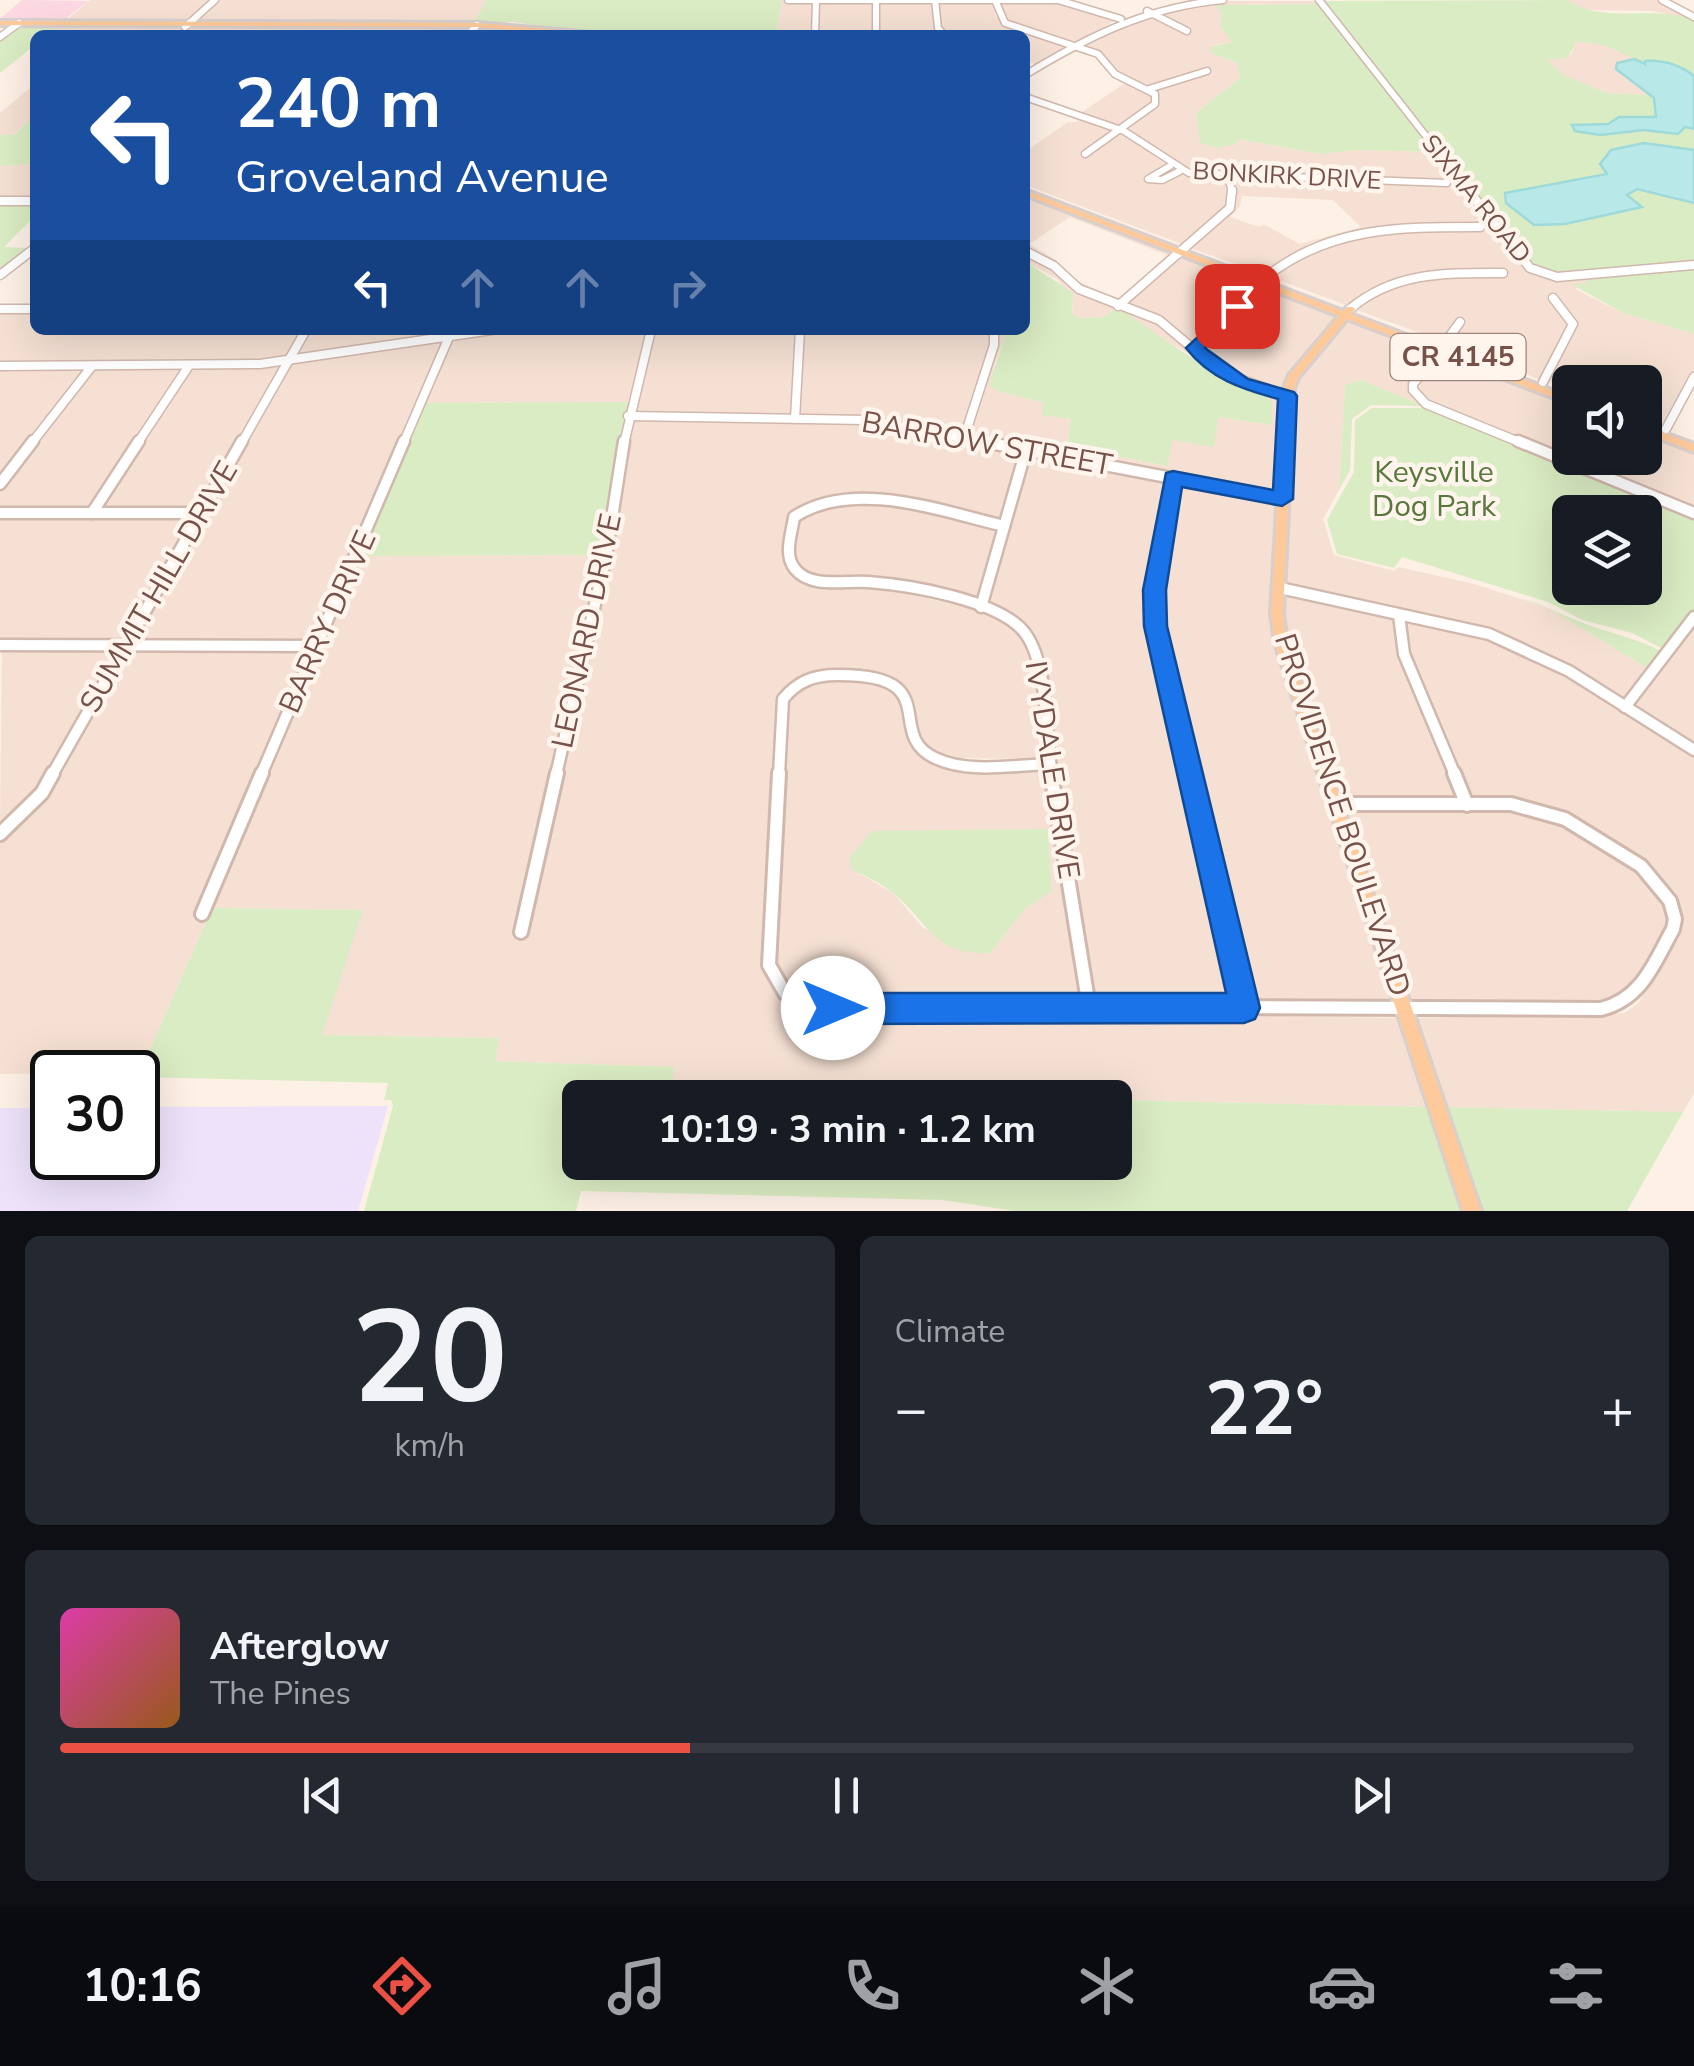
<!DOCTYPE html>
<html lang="en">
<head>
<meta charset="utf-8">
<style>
  body { margin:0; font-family:"Nunito Sans",sans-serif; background:#242831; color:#f1f3f6; height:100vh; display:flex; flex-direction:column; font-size:38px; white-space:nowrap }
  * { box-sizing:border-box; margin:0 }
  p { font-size:32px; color:#9ea1a6 }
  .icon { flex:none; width:55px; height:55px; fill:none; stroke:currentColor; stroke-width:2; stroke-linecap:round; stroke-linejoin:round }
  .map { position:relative; height:1211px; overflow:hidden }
  .drawer { display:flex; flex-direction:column; gap:25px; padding:25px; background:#0d0f14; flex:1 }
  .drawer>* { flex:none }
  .hud { position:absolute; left:30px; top:30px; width:1000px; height:305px; border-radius:15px; box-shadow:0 10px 40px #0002; background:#1a4fa0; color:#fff; overflow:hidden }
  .fabs { position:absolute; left:1552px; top:365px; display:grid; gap:20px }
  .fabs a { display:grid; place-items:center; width:110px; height:110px; border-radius:15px; background:#171b24; box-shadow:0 10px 40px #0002; font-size:50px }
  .speed { position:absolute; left:30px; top:1050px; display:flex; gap:20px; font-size:50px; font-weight:700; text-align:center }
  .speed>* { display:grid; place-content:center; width:130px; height:130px; border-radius:50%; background:#171b24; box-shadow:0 10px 40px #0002; line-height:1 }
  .speed .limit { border:5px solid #111; border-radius:15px; background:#fff; color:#111 }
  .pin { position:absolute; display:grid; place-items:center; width:85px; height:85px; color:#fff; margin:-42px; border-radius:20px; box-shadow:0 5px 15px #0006 }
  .me { position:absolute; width:110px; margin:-55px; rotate:90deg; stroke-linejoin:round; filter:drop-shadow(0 0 8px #0008) }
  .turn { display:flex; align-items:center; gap:35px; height:210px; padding:0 40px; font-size:45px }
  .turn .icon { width:130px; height:130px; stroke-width:2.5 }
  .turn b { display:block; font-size:70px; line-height:85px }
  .lanes { display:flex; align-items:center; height:95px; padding:0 40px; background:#0003; justify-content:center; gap:50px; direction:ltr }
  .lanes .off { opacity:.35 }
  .big { font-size:75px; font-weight:700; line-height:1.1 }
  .drawer .widget { flex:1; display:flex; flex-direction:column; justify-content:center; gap:15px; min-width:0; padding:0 35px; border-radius:15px; background:#242831 }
  .drawer .dial { align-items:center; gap:0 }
  .dial b { font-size:130px; line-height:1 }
  .song { display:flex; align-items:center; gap:30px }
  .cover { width:120px; height:120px; border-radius:15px; background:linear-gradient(135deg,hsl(320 70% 55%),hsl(30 70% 35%)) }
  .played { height:10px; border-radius:5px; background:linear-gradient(90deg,#ec5045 40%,#363941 40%) }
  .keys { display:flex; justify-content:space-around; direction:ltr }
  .heat { display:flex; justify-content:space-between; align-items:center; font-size:55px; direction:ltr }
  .drawer .tiles { flex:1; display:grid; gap:25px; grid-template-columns:1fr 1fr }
  .widget:last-child { grid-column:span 2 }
  .trip { position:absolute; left:562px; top:1080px; width:570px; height:100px; border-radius:15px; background:#171b24; box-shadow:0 10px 40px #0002; font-weight:700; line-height:100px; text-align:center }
  .menu { display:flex; height:160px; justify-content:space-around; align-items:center; background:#090b0e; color:#9ea1a6 }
  .menu .icon { width:70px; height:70px }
  .menu .on { color:#ec5045 }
  .menu b { font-size:45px; color:#f1f3f6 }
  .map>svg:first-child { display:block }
</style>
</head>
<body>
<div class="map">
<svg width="1694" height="1211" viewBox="0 0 1694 1211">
  <rect width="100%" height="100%" fill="#fdf0e5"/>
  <!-- residential -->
  <g fill="#f5e0d3" fill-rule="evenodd">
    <path d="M91 0H213L188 22H64Z"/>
    <path d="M218 0H487L473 24 193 22Z"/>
    <path d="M782 0 814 1 810 35H776Z"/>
    <path d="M1567 0H1660L1694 20 1652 11 1580 10Z"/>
    <path d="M818 1H874L873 35H814Z"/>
    <path d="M878 1H933L942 35H878Z"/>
    <path d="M938 1H993L996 16 1003 23 1070 46 1038 65 1025 61V35H947L941 28Z"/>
    <path d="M997 1H1058L1117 19 1073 45 1007 22Z"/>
    <path d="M1224 1H1318L1320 4 1216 5 1222 13V27L1232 42 1215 45 1211 53 1237 63 1240 78 1196 113 1200 143 1237 139 1321 154 1357 150 1435 152 1528 269 1584 277 1591 283 1575 289 1623 313 1694 334V373L1688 377 1664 426 1645 419V382H1570V390L1547 381 1576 326 1569 311 1553 296 1549 297 1569 323 1539 379 1449 344 1464 322 1458 319 1442 341 1354 309 1371 293 1434 276 1507 275 1505 271 1403 276 1366 290 1348 306 1271 277 1299 254 1404 225 1357 230 1312 242 1264 274 1190 248 1236 204 1237 194 1230 179 1450 183 1183 170 1123 130 1159 102 1158 94 1121 75 1107 58 1077 46 1131 17 1176 5ZM1242 196 1333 200 1361 227 1300 244 1265 225 1259 227 1230 217 1240 206Z"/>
    <path d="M57 28 470 29 339 30 335 35H281L283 30H147L140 35H48Z"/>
    <path d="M1572 42H1595L1616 47 1634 59 1618 63 1630 81 1649 95 1607 93 1562 75 1545 59 1571 54 1575 46Z"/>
    <path d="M1127 82 1153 94 1154 101 1118 128 1079 114Z"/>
    <path d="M35 84V115L13 135H0V113Z"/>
    <path d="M1079 117 1116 130 1082 155 1120 132 1167 165 1145 176 1147 181 1163 182 1181 173 1224 179 1231 193 1227 207 1184 245 1025 185V152L1068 122H1077Z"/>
    <path d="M35 164V199H0V166Z"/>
    <path d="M1025 194 1176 252 1117 303 1081 288 1057 265 1025 249ZM1070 217 1167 255 1118 301 1074 279 1056 260 1029 244Z"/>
    <path d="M1025 253 1052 267 1077 290 1157 322 1220 375 1284 398 1279 495 969 436 997 346 998 330H1007L993 369 997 391 1044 403 1043 414 1071 419 1067 446 1166 466 1172 440 1218 417 1271 425 1272 402 1262 394 1228 383 1198 359 1113 310 1104 317 1079 318 1072 313 1073 299 1057 279 1025 261Z"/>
    <path d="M1182 255 1255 283 1194 344 1175 329 1123 305Z"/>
    <path d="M1262 285 1341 314 1290 375 1284 393 1224 371 1199 349Z"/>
    <path d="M0 312H35V330H302L286 358 261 361 0 363Z"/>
    <path d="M1348 317 1435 351 1409 383 1410 390 1424 406 1361 380 1345 385 1339 490 1323 519 1334 555 1394 571 1399 567 1474 584 1548 608 1647 668 1621 701 1552 656 1521 642 1489 631 1284 586 1292 397 1296 378Z"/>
    <path d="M309 330H449L447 335 294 357Z"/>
    <path d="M504 330H648L628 402 426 403 452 339Z"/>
    <path d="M655 330H797L792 417 634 413Z"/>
    <path d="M803 330H991L990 344 961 435 866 417H799Z"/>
    <path d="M445 340 313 642H131L291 362Z"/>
    <path d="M1443 354 1570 403V458H1645V431L1694 450V511L1428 402 1417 386Z"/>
    <path d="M283 363 198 510H98L190 369Z"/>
    <path d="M0 368H86L0 479Z"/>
    <path d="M93 368 183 369 90 510H0V489Z"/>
    <path d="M633 419 865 422 1021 452 1001 522 888 498 817 499 791 515 784 558 795 577 808 583 882 588 990 613 1003 619 1026 641 1033 656 1045 759 951 758 934 753 919 735 912 701 904 688 880 672 819 670 787 686 778 699 763 965 777 997 797 1011 832 1015 1090 1013 1403 1018 1432 1107 671 1090 673 1067 495 1061 498 1038 321 1035 362 910 212 908 138 1077V1072L0 1074V839L23 821 47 793 126 650H309L194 919H205L362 556 602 555 515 938H525L610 556Z"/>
    <path d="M1029 453 1169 480 1149 625 1237 1001 1094 1000 1041 654 1022 623 986 604Z"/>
    <path d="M1177 482 1278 501 1271 632 1398 1005 1249 1001 1157 616Z"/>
    <path d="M826 504 887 505 999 528 978 602 822 579 801 572 792 557 798 518Z"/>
    <path d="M0 516H195L122 642 0 641Z"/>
    <path d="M1284 592 1395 618 1460 800 1338 799 1280 633Z"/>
    <path d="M1404 620 1489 638 1550 662 1694 754V1093L1683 1112 1444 1107 1414 1018 1624 1013 1638 1004 1681 923 1676 903 1663 883 1566 815 1530 803 1470 800 1409 654Z"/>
    <path d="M1694 626V745L1632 708Z"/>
    <path d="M2 649 117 650 37 792 0 829Z"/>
    <path d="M820 679 877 680 891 686 903 703 911 739 919 753 931 762 951 767 1046 769 1082 1000 833 1002 800 998 785 987 775 964 787 700 794 691ZM1048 829 1052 890 1026 908 990 953 923 928 894 894 852 869 849 858Z"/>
    <path d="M1342 809 1513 810 1565 824 1638 869 1664 901 1667 924 1626 993 1614 1000 1410 1005Z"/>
  </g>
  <!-- education -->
  <path fill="#ede2fa" d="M388 1106 358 1211H0V1108H52V1158H138V1107Z"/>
  <!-- medical -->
  <path fill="#fcd8e2" d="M22 0 89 1 65 19H0Z"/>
  <!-- green -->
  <g fill="#daecc3" fill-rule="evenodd">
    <path d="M487 0H782L776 35H601L514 22H474Z"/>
    <path d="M1567 0C1602 25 1654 4 1694 20V76L1674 64 1649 61 1646 65C1620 52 1604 41 1574 42L1575 46 1566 58 1547 60 1563 75 1607 93 1650 95 1657 107 1694 128V154L1681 200 1694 203V263C1647 267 1575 283 1533 268L1322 1Z"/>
    <path d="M1320 4 1435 152 1357 150 1321 154 1238 139 1236 144 1217 148 1200 143 1196 113 1240 78 1237 63 1211 53 1210 47 1232 42 1220 26 1222 13 1215 5Z"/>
    <path d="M18 28H57L48 35H35V45L0 73V41Z"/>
    <path d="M35 115V164L0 166V135H14Z"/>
    <path d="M0 205H35V216L4 247 31 248 0 272Z"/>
    <path d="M1025 261 1073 293 1072 313 1079 318 1104 317 1113 310 1126 313 1228 383 1262 394 1272 402V425L1218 417 1214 447 1173 440 1167 466 1067 446 1071 419 1042 415 1044 403 997 391 989 385 1007 330H1025Z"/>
    <path d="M1694 268V334L1623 313 1571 284 1589 283 1584 277Z"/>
    <path d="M1361 380 1424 406 1371 405 1352 419 1350 470 1339 490 1345 385Z"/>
    <path d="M628 402 602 555 362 556 426 403Z"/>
    <path d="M1372 408H1428L1694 516V610L1663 649 1632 633 1582 620 1548 602 1402 557 1394 568 1337 554 1327 520 1354 472 1355 420ZM1570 512H1645V588H1570Z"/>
    <path d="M1520 598C1544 604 1563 616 1586 624 1612 634 1636 638 1661 651L1647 668 1548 608Z"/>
    <path d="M1048 829 1052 891 1026 908 990 953C932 955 930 923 893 893 881 883 865 876 851 869L849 858 872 831Z"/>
    <path d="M212 908 363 910 322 1035 499 1038 495 1061 674 1067 672 1090 1010 1097 580 1098V1162H1115V1100L1432 1107 1466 1211H1015L942 1200 581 1191 576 1211H364L393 1106 391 1100H384L388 1083 138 1077Z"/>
    <path d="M1444 1107 1683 1112 1627 1211H1479Z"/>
  </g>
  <!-- water -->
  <g fill="#b8e8e7" stroke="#9edada" stroke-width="2.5">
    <path d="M1634 59 1645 64V61C1663 60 1679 64 1694 76V129L1685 127 1678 134 1644 130 1600 135 1575 131 1572 125 1608 124 1619 117H1656L1654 98 1616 69 1617 63Z"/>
    <path d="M1644 143 1694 150V203L1637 189 1627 195 1642 207 1565 224 1534 225 1506 203 1505 193 1607 174 1600 164 1611 150Z"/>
  </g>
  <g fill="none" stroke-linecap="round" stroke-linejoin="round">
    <!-- minor-far3 casing -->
    <g stroke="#d1b8ad" stroke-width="9">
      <g id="minor-far3">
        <path d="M788 0H1058L1121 19"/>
        <path d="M876 0V35"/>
        <path d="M935 0 938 28 944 35"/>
        <path d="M995 0 1005 23 1098 54 1115 74 1155 94V104L1085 154"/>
        <path d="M1319 0 1470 192"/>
        <path d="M1662 0 1694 17"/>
        <path d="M1147 11 1187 31"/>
        <path d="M185 27 215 0"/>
        <path d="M468 35 477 25"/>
        <path d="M815 35 816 0"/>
        <path d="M0 37 19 23"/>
        <path d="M1025 75C1089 36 1147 7 1223 0"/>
        <path d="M1149 89 1207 71"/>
        <path d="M1025 97 1124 131 1189 173 1447 183"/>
        <path d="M1170 166 1148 179 1162 180 1180 171"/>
        <path d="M1227 177 1233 192"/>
      </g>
    </g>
    <!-- minor-far2 casing -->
    <g stroke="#d1b8ad" stroke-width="11">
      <g id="minor-far2">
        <path d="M1468 190 1530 268 1557 277 1694 265"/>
        <path d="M0 201H35"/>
        <path d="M1025 251 1054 266 1079 289 1159 320 1222 373 1288 396"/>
        <path d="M0 275 35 248"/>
        <path d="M1266 277C1330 226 1402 227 1480 227"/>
        <path d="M1118 306 1230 208 1232 190"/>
        <path d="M0 309H35"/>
        <path d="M1350 309C1395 271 1447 273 1503 273"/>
        <path d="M1444 344 1460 322"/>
        <path d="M1194 348 1260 283"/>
        <path d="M1440 350 1413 384V390L1426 404 1524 444"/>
        <path d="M0 366 260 364 492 330"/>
        <path d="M1543 382 1573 324 1553 298"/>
        <path d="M628 416 866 420 992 444"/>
        <path d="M795 419 800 330"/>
        <path d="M1666 429 1694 377"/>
        <path d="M964 438 994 345V330"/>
        <path d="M31 444 92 366"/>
        <path d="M137 444 188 367"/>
        <path d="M241 444 306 330"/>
        <path d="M403 444 452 330"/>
        <path d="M624 444 651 330"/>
      </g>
    </g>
    <!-- minor-far1 casing -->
    <g stroke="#d1b8ad" stroke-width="15">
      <g id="minor-far1">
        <path d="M979 441 1282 499"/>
        <path d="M1518 441 1694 513"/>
        <path d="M1173 478 1155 591V626L1190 775"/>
        <path d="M0 484 33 441"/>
        <path d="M0 513H200"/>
        <path d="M92 513 139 441"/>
        <path d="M1004 526C941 511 853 478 794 517 792 533 783 555 795 569 811 589 845 580 868 582 909 585 1000 600 1025 633 1049 665 1045 736 1052 775"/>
        <path d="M1280 588 1489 634 1569 671 1694 750"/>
        <path d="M981 607 1026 450"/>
        <path d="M1399 615 1404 654 1455 775"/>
        <path d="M0 645 315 646"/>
        <path d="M1625 707 1694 617"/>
        <path d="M52 775 242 441"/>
        <path d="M261 775 404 441"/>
        <path d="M556 775 606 556 624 441"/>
        <path d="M779 775 783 699C798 681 814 675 837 675 947 674 883 734 935 758 968 774 1015 765 1050 764"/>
      </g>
    </g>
    <!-- minor casing -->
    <g stroke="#d1b8ad" stroke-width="18">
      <g id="minor">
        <path d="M779 773 769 965 785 993 810 1005 1601 1009C1642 999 1654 963 1673 929L1675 919 1670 901 1641 866 1565 819 1511 804H1335"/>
        <path d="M1051 773 1089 1007"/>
        <path d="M1190 773 1245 1008"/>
        <path d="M1454 773 1467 805"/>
        <path d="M0 834 42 793 53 773"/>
        <path d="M202 914 262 773"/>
        <path d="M521 932 557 773"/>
      </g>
    </g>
    <!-- major casing -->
    <g stroke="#d9cfcc" stroke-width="6">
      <g id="major">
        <path d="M0 21 477 23 594 33 597 35H571L477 27 0 25Z"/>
        <path d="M1025 190 1343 311 1347 307H1353L1355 309 1351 314 1570 397V404L1347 319 1298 378 1294 388 1283 613 1287 643 1481 1211H1463L1275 643 1271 613 1284 388 1289 375 1339 316 1025 195Z"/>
        <path d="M1645 426 1694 444V452L1645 433Z"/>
      </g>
    </g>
    <!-- minor-far3 -->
    <use href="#minor-far3" stroke="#fff" stroke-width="6"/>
    <!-- minor-far2 -->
    <use href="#minor-far2" stroke="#fff" stroke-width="8"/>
    <!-- minor-far1 -->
    <use href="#minor-far1" stroke="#fff" stroke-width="10"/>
    <!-- minor -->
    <use href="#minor" stroke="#fff" stroke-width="12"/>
    <!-- major -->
    <use href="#major" fill="#feca9b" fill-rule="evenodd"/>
  </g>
  <!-- route -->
  <path fill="#1a73e8" stroke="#114b97" stroke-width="2.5" d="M1237 301 1245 306 1205 348 1248 379 1294 392 1297 396 1293 499 1282 506 1182 487 1166 590 1167 626 1260 1008 1255 1019 1244 1023 833 1024 822 1019 818 1008 822 998 833 993H1226L1144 626 1143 590 1166 473 1173 471 1273 490 1278 399C1242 389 1210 379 1186 348Z"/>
  <g text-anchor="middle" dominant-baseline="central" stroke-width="9" stroke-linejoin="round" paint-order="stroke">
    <!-- far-street labels -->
    <g font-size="25" fill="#775249" stroke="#fff5ec">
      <text transform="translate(1287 176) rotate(3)">BONKIRK DRIVE</text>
      <text transform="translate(1476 199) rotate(51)">SIXMA ROAD</text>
    </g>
    <!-- shield labels -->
    <rect fill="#fff5ec" stroke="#a0837a" stroke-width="2.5" x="1390.5" y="334" width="135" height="46" rx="8"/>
    <g font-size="28" font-weight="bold" fill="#775249">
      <text x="1458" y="357">CR 4145</text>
    </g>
    <!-- street labels -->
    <g font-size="30" fill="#775249" stroke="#fff5ec">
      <text transform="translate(987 444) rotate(10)">BARROW STREET</text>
      <text transform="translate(159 587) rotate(-60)">SUMMIT HILL DRIVE</text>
      <text transform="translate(328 622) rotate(-66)">BARRY DRIVE</text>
      <text transform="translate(587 631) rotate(-78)">LEONARD DRIVE</text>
      <text transform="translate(1052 770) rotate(81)">IVYDALE DRIVE</text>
      <text transform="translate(1342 815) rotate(72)">PROVIDENCE BOULEVARD</text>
    </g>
    <!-- park labels -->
    <g font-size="30" fill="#58783d" stroke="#fff5ec">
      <text x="1434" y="472">Keysville<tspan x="1434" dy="34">Dog Park</tspan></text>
    </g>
  </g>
</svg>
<div class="fabs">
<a><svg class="icon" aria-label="sound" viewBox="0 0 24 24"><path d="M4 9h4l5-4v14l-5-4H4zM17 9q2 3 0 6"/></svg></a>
<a><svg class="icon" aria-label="layers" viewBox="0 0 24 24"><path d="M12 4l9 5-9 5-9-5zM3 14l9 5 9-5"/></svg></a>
</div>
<div class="speed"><div class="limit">30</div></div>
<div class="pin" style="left:1237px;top:306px;background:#d93025"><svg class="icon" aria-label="arrive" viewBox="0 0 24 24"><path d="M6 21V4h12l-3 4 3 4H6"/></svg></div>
<svg class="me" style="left:833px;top:1008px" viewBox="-20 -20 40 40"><circle r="19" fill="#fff"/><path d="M0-13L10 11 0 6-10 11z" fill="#1a73e8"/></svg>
<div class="trip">10:19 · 3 min · 1.2 km</div>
<div class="hud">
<div class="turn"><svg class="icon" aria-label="left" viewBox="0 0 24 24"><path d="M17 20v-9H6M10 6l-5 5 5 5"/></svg><div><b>240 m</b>Groveland Avenue</div></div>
<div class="lanes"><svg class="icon" aria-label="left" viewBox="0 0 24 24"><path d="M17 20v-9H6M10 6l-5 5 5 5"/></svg><svg class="icon off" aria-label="ahead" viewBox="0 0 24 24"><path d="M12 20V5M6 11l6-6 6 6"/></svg><svg class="icon off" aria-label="ahead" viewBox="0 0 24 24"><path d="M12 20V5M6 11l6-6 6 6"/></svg><svg class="icon off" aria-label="right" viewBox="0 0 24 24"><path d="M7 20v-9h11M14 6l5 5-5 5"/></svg></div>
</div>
</div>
<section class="drawer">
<div class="tiles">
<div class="widget dial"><b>20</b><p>km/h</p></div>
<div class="widget"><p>Climate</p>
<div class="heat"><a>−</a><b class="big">22°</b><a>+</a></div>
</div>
<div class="widget">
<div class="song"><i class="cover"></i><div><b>Afterglow</b><p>The Pines</p></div></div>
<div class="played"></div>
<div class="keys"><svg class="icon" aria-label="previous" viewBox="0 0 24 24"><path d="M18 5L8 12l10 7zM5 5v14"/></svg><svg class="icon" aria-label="pause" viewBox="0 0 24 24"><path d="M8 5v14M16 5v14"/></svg><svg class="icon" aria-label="next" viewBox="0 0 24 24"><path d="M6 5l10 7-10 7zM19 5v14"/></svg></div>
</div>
</div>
</section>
<nav class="menu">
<b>10:16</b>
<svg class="icon on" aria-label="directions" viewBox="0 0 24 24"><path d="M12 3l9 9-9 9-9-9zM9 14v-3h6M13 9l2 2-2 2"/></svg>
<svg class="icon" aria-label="music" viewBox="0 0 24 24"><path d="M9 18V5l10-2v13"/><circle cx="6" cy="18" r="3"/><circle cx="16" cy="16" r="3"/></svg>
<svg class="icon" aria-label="phone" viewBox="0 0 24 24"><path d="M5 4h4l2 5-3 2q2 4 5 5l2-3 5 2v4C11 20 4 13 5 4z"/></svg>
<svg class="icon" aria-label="climate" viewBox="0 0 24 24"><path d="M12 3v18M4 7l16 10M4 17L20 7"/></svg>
<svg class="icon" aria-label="car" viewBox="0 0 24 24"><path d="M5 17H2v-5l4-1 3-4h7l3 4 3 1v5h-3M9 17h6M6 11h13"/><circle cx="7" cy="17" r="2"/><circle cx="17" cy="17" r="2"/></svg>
<svg class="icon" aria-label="filters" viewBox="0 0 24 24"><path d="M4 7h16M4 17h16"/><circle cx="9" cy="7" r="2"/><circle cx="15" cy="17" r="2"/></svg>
</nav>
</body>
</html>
